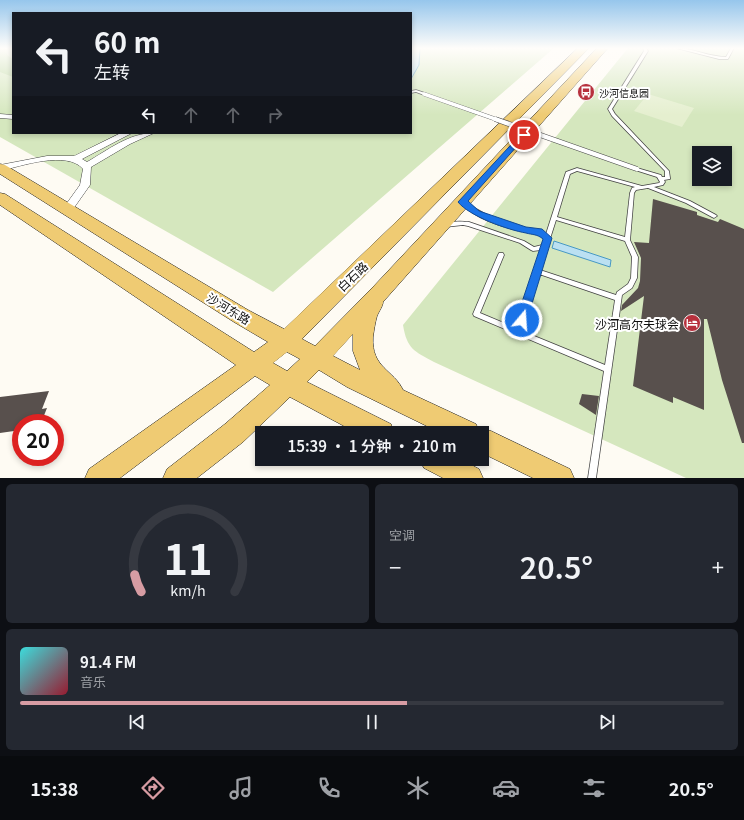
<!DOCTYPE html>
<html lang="zh">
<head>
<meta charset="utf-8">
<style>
  body { margin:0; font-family:Georgia,"Noto Sans SC",serif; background:#242831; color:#f1f3f6; height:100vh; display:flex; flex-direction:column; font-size:15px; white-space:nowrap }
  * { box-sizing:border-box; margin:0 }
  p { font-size:13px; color:#9ea1a6 }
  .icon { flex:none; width:22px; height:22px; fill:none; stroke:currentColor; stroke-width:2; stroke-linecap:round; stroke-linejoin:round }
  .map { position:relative; height:478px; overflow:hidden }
  .details { display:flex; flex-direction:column; gap:6px; padding:6px; background:#0d0f14; flex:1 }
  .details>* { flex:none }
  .banner { position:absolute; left:12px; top:12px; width:400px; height:122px; border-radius:0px; box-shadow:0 2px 6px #0003; background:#171b24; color:#f1f3f6; overflow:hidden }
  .controls { position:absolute; left:692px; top:146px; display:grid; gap:8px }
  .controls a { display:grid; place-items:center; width:40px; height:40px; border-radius:0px; background:#171b24; box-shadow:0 2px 6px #0003; font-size:20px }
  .speed { position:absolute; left:12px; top:414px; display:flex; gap:8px; font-size:20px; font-weight:700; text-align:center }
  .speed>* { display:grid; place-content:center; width:52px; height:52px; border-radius:50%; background:#171b24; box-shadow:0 2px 6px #0003; line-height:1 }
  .speed .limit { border:6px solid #d22; background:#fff; color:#111 }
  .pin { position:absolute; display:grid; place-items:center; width:34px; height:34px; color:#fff; margin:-17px; border:2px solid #fff; border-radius:50%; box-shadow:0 1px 4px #0007 }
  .me { position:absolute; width:44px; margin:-22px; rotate:18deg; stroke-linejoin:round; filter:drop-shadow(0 0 3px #0008) }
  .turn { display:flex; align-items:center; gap:14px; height:84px; padding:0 16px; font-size:18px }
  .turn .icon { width:52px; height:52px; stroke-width:2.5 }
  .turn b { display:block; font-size:28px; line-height:34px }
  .lanes { display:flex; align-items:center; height:38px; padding:0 16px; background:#0003; justify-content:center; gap:20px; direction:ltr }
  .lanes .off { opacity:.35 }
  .big { font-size:30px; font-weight:600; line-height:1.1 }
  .details .card { flex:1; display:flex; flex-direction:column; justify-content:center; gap:6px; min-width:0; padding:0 14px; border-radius:6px; background:#242831 }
  .details .dial { align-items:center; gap:0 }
  .dial svg { height:104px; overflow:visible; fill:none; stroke:#363941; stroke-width:7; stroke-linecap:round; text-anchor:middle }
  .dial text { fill:#f1f3f6; stroke:none }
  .song { display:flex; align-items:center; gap:12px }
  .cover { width:48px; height:48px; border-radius:6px; background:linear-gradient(135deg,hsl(180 70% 55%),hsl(350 70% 35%)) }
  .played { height:4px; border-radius:2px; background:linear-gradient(90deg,#d79ca3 55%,#363941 55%) }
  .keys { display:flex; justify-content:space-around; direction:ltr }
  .heat { display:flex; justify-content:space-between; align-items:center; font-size:22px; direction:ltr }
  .details .tiles { flex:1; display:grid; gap:6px; grid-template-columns:1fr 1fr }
  .card:last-child { grid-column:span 2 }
  .trip { position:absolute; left:255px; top:426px; width:234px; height:40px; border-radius:0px; background:#171b24; box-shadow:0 2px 6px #0003; font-weight:600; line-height:40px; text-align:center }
  .dock { display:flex; height:64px; justify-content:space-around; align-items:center; background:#090b0e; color:#9ea1a6 }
  .dock .icon { width:28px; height:28px }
  .dock .on { color:#d79ca3 }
  .dock b { font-size:18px; color:#f1f3f6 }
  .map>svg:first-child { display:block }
</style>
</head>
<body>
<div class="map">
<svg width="744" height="478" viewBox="0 0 744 478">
  <rect width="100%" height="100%" fill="#fefbf3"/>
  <!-- green -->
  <g fill="#d5e7be" fill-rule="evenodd">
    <path d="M0 48H13V133H411V48H554L273 292 0 137Z"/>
    <path d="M628 48H744V478H686L434 362C414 351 407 349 403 325ZM699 153H725V179H699Z"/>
  </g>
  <!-- forest -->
  <path fill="#bad79f" d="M0 48H6L7 55 13 59V77L0 72Z"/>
  <!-- pitch -->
  <path fill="#e5efcf" d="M648 94 694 108 682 127 634 111Z"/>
  <!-- water -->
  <g fill="#bbe0f2" stroke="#4798c4">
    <path d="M411 48H420L419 65 411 79Z"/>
    <path d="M554 241 611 260 610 267 552 248Z"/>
  </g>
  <!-- building -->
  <g fill="#58504d">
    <path d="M653 199 697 212V215L718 222 720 219 744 229V443H742L722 380 707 319H704V410L673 397V403L633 386 644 296 621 311 622 305 638 288 640 281 641 258 634 242 649 243Z"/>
    <path d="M49 391 42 409 47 408 41 423H21V430L0 433V397Z"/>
    <path d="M582 394 599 396 596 415 579 404Z"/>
  </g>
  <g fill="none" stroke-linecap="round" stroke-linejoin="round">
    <!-- lane casing -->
    <g stroke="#434343" stroke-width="1.5">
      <g id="lane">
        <path d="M643 48H646L648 51 612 109 615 114 669 171 670 178V179L664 180 665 182 663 185 654 187 690 201 716 215 717 216 714 218 712 217 686 203 648 188 636 190 634 193 630 240 638 257 637 278 632 288 622 295 596 478H588L604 371 474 316 473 314 498 255 499 253H503L504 255 480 313 516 328 541 250 533 251 531 250 520 243 468 226 463 225 445 227 442 225C448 221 461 221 469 222L524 241 534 247 542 245 545 238C538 233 530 233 521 231 500 226 475 219 460 202L463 200 465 201C481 214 499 221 519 227 528 229 538 229 546 234L566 172 577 168 642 186 659 183 660 182 657 177 635 170V168H637L661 175 662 177H665V171L612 116 608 109 644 51ZM577 171 635 187 632 188 630 193 625 237 557 217 570 174ZM556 220 625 241 632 257 631 278 628 284 617 292 616 295 540 270ZM539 274 615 300 605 365 522 331Z"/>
        <path d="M676 48C693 48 709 57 726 57L731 48H734L728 59H719Z"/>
        <path d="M416 90 425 93 426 94 424 95 416 92 411 93V91Z"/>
      </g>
    </g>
    <!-- street casing -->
    <g stroke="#434343" stroke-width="1">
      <g id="street">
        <path d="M0 114 13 115V119L0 118Z"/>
        <path d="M121 133H132L82 159 87 162C108 150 129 133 154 133L130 144 91 167 90 185 71 212H63L62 210 80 185 83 169C67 150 21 166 0 171V165L47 156H74Z"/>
      </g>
    </g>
    <!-- primary casing -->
    <g stroke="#212121" stroke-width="1">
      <g id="primary">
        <path d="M578 48H589L302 339 315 346 374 286 597 48H608L383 302C383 306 379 311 377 316 375 323 374 330 373 337 371 368 394 370 403 390L476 424 478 429 482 428 491 431 570 469 574 478H533L482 453V433H441L347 387 319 370 307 382 391 424 394 433H357L290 397 243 442 197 478H163L167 469 225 424 270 385 255 376 120 478H85L89 469 236 365 0 205V193L5 194 254 352 268 342 234 322 0 174V164L5 165 248 310 284 329ZM353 334V351L360 370 333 356ZM287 352 300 359 287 371 273 363Z"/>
        <path d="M420 459H460L479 469 483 478H443L424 468Z"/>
      </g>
    </g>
    <!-- lane -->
    <use href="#lane" fill="#fff" fill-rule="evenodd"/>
    <!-- street -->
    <use href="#street" fill="#fff" fill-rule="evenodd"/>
    <!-- primary -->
    <use href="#primary" fill="#efcb73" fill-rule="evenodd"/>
    <!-- lane-bridge-far1 casing -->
    <g stroke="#434343" stroke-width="4.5" stroke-linecap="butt">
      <path id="lane-bridge-far1" d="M424 94 498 120"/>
    </g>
    <!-- lane-bridge casing -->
    <g stroke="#434343" stroke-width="5.5" stroke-linecap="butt">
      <path id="lane-bridge" d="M495 119 637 169"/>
    </g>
    <!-- lane-bridge-far1 -->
    <use href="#lane-bridge-far1" stroke="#fff" stroke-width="3.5"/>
    <!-- lane-bridge -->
    <use href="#lane-bridge" stroke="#fff" stroke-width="4.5"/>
  </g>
  <!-- sky -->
  <linearGradient id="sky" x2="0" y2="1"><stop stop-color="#96c6ec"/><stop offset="0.42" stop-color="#fffdfa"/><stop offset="1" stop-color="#fffdfa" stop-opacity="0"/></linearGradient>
  <rect width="744" height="115" fill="url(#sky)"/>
  <!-- route -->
  <path fill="#1a73e8" stroke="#114b97" d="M521 134 527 135 468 201 479 211 526 227 542 229 552 238 527 320 525 323H518L516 320 543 239C537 234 533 235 526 233 508 230 469 216 458 202Z"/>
  <!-- icons -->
  <defs>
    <g id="bus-disc" transform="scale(0.9)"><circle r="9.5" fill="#b7313d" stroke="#fff"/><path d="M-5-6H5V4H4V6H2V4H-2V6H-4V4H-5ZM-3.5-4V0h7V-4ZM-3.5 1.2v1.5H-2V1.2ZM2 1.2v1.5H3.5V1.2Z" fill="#fff"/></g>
    <g id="hotel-disc" transform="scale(0.9)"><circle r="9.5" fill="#b7313d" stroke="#fff"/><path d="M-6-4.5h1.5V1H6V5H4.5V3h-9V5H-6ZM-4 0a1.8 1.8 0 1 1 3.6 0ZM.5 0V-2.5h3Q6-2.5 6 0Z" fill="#fff"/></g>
  </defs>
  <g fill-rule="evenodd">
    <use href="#bus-disc" x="586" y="92"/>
    <use href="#hotel-disc" x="692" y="323"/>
  </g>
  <g text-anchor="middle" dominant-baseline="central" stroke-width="4" stroke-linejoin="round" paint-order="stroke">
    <!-- far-poi labels -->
    <g font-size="10" fill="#101010" stroke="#fff" text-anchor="start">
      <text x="599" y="92">沙河信息园</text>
    </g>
    <!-- street labels -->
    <g font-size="12" fill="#101010" stroke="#fff">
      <text transform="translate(352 276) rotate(-44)">白石路</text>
      <text transform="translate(229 308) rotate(31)">沙河东路</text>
    </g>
    <!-- poi labels -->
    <g font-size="12" fill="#101010" stroke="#fff" text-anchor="end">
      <text x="679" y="323">沙河高尔夫球会</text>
    </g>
  </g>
</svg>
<div class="controls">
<a><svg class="icon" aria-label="layers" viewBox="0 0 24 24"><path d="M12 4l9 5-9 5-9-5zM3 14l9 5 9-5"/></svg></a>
</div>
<div class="speed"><div class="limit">20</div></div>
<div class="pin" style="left:524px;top:135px;background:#d93025"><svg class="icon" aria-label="arrive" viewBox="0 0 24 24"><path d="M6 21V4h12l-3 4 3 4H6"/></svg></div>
<svg class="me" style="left:522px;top:320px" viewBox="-20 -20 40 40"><circle r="17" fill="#1a73e8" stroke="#fff" stroke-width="3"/><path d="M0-11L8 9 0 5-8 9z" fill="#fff"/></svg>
<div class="trip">15:39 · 1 分钟 · 210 m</div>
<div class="banner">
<div class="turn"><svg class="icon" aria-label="left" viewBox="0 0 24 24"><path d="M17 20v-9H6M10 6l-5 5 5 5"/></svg><div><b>60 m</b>左转</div></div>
<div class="lanes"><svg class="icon" aria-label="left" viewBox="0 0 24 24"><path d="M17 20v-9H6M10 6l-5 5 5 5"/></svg><svg class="icon off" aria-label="ahead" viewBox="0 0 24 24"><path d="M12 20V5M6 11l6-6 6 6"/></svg><svg class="icon off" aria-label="ahead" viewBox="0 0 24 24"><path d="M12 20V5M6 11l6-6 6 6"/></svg><svg class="icon off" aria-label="right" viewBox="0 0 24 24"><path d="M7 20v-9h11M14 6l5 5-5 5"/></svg></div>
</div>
</div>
<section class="details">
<div class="tiles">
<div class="card dial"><svg viewBox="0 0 100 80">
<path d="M14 69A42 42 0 1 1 86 69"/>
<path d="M14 69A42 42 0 0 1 9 56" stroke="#d79ca3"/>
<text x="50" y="56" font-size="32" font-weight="700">11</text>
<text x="50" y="72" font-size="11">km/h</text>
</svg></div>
<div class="card"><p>空调</p>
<div class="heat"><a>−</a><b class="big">20.5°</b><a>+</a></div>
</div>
<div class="card">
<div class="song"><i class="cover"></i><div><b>91.4 FM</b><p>音乐</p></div></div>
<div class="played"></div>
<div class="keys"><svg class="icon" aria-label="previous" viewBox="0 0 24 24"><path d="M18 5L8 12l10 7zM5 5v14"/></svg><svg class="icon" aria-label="pause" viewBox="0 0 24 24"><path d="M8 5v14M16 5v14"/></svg><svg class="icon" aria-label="next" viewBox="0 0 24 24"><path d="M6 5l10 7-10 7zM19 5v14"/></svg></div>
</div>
</div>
</section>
<nav class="dock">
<b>15:38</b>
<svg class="icon on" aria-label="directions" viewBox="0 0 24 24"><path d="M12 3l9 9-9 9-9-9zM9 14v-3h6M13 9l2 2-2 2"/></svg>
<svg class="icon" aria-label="music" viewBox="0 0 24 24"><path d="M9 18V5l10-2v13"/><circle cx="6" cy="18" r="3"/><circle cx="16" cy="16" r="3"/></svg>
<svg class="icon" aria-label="phone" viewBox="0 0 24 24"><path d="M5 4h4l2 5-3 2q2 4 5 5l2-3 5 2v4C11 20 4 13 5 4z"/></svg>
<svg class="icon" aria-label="climate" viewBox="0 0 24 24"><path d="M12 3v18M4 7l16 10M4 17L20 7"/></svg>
<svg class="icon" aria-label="car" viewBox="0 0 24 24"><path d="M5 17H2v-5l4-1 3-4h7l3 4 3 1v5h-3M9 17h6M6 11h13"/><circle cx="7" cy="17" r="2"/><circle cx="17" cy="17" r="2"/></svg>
<svg class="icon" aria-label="filters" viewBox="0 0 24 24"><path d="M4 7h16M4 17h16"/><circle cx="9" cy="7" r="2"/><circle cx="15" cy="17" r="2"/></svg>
<b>20.5°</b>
</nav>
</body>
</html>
